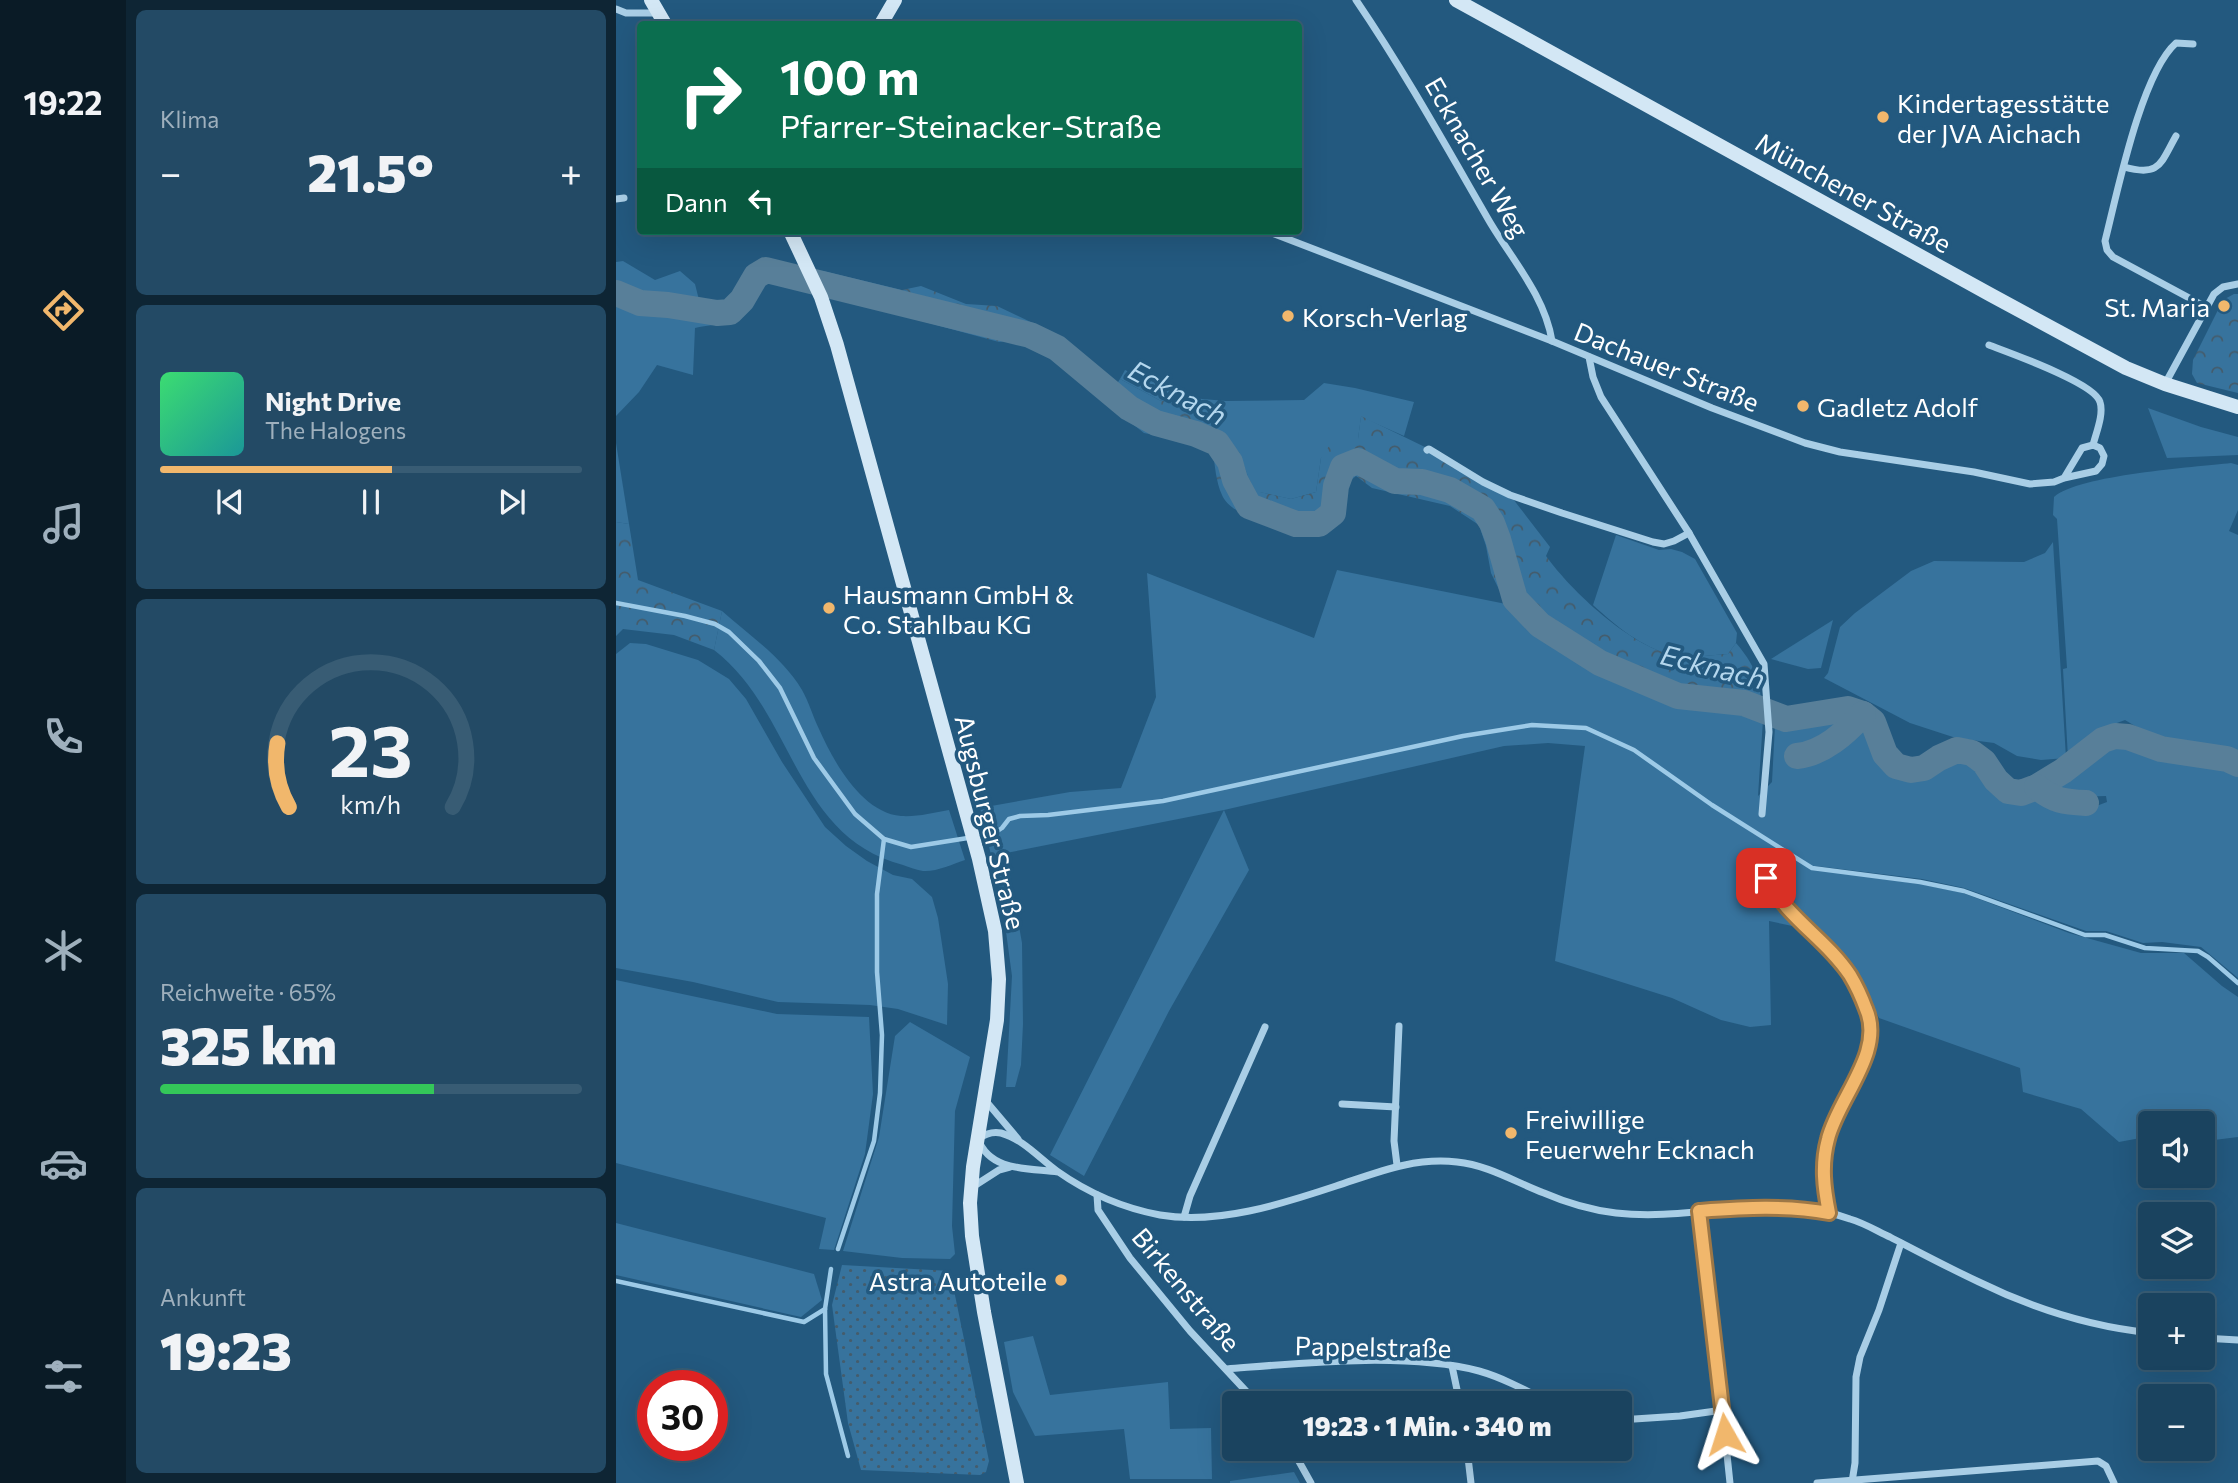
<!DOCTYPE html>
<html lang="de">
<head>
<meta charset="utf-8">
<style>
  body { margin:0; font-family:Commissioner,sans-serif; background:#234a65; color:#f1f3f6; height:100vh; display:flex; flex-direction:column; font-size:26px; white-space:nowrap }
  * { box-sizing:border-box; margin:0 }
  p { font-size:23px; color:#9fb0bd }
  .icon { flex:none; width:38px; height:38px; fill:none; stroke:currentColor; stroke-width:2; stroke-linecap:round; stroke-linejoin:round }
  .map { position:relative; flex:1; overflow:hidden }
  .details { display:flex; flex-direction:column; gap:10px; padding:10px; background:#0e2534; width:490px }
  .details>* { flex:none }
  .banner { position:absolute; left:21px; top:21px; width:665px; height:214px; border-radius:7px; box-shadow:0 7px 28px #0002,0 0 0 2px #385c74; background:#0b6e4f; color:#fff; overflow:hidden }
  .fabs { position:absolute; left:1522px; top:1111px; display:grid; gap:14px }
  .fabs a { display:grid; place-items:center; width:77px; height:77px; border-radius:7px; background:#1a435f; box-shadow:0 7px 28px #0002,0 0 0 2px #385c74; font-size:35px }
  .speed { position:absolute; left:21px; top:1370px; display:flex; gap:14px; font-size:35px; font-weight:700; text-align:center }
  .speed>* { display:grid; place-content:center; width:91px; height:91px; border-radius:50%; background:#1a435f; box-shadow:0 7px 28px #0002,0 0 0 2px #385c74; line-height:1 }
  .speed .limit { border:10px solid #d22; background:#fff; color:#111 }
  .pin { position:absolute; display:grid; place-items:center; width:60px; height:60px; color:#fff; margin:-30px; border-radius:14px; box-shadow:0 4px 10px #0006 }
  .me { position:absolute; width:77px; margin:-38px; rotate:354deg; stroke-linejoin:round; filter:drop-shadow(0 0 5px #0008) }
  .turn { display:flex; align-items:center; gap:24px; height:147px; padding:0 28px; font-size:32px }
  .turn .icon { width:91px; height:91px; stroke-width:2.5 }
  .turn b { display:block; font-size:49px; line-height:60px }
  .then { display:flex; align-items:center; height:66px; padding:0 28px; background:#0003; gap:14px; font-size:26px }
  .big { font-size:52px; font-weight:800; line-height:1.1 }
  .details .widget { flex:1; display:flex; flex-direction:column; justify-content:center; gap:10px; min-width:0; padding:0 24px; border-radius:10px; background:#234a65 }
  .details .dial { align-items:center; gap:0 }
  .dial svg { height:182px; overflow:visible; fill:none; stroke:#385c74; stroke-width:7; stroke-linecap:round; text-anchor:middle }
  .dial text { fill:#f1f3f6; stroke:none }
  .song { display:flex; align-items:center; gap:21px }
  .cover { width:84px; height:84px; border-radius:10px; background:linear-gradient(135deg,hsl(140 70% 55%),hsl(180 70% 35%)) }
  .played { height:7px; border-radius:4px; background:linear-gradient(90deg,#f1b76c 55%,#385c74 55%) }
  .keys { display:flex; justify-content:space-around; direction:ltr }
  .heat { display:flex; justify-content:space-between; align-items:center; font-size:38px; direction:ltr }
  .charge { height:10px; border-radius:5px; background:linear-gradient(90deg,#34c759 65%,#385c74 0) }
  .trip { position:absolute; left:606px; top:1391px; width:410px; height:70px; border-radius:7px; background:#1a435f; box-shadow:0 7px 28px #0002,0 0 0 2px #385c74; font-weight:800; line-height:70px; text-align:center }
  main { display:flex; flex:1; min-height:0 }
  .dock { display:flex; flex-direction:column; width:126px; justify-content:space-around; align-items:center; background:#0a1b26; color:#9fb0bd }
  .dock .icon { width:49px; height:49px }
  .dock .current { color:#f1b76c }
  .dock b { font-size:32px; color:#f1f3f6 }
  .map>svg:first-child { display:block }
</style>
</head>
<body>
<main>
<nav class="dock">
<b>19:22</b>
<svg class="icon current" aria-label="directions" viewBox="0 0 24 24"><path d="M12 3l9 9-9 9-9-9zM9 14v-3h6M13 9l2 2-2 2"/></svg>
<svg class="icon" aria-label="music" viewBox="0 0 24 24"><path d="M9 18V5l10-2v13"/><circle cx="6" cy="18" r="3"/><circle cx="16" cy="16" r="3"/></svg>
<svg class="icon" aria-label="phone" viewBox="0 0 24 24"><path d="M5 4h4l2 5-3 2q2 4 5 5l2-3 5 2v4C11 20 4 13 5 4z"/></svg>
<svg class="icon" aria-label="climate" viewBox="0 0 24 24"><path d="M12 3v18M4 7l16 10M4 17L20 7"/></svg>
<svg class="icon" aria-label="car" viewBox="0 0 24 24"><path d="M5 17H2v-5l4-1 3-4h7l3 4 3 1v5h-3M9 17h6M6 11h13"/><circle cx="7" cy="17" r="2"/><circle cx="17" cy="17" r="2"/></svg>
<svg class="icon" aria-label="filters" viewBox="0 0 24 24"><path d="M4 7h16M4 17h16"/><circle cx="9" cy="7" r="2"/><circle cx="15" cy="17" r="2"/></svg>
</nav>
<section class="details">
<div class="widget"><p>Klima</p>
<div class="heat"><a>−</a><b class="big">21.5°</b><a>+</a></div>
</div>
<div class="widget">
<div class="song"><i class="cover"></i><div><b>Night Drive</b><p>The Halogens</p></div></div>
<div class="played"></div>
<div class="keys"><svg class="icon" aria-label="previous" viewBox="0 0 24 24"><path d="M18 5L8 12l10 7zM5 5v14"/></svg><svg class="icon" aria-label="pause" viewBox="0 0 24 24"><path d="M8 5v14M16 5v14"/></svg><svg class="icon" aria-label="next" viewBox="0 0 24 24"><path d="M6 5l10 7-10 7zM19 5v14"/></svg></div>
</div>
<div class="widget dial"><svg viewBox="0 0 100 80">
<path d="M14 69A42 42 0 1 1 86 69"/>
<path d="M14 69A42 42 0 0 1 9 41" stroke="#f1b76c"/>
<text x="50" y="56" font-size="32" font-weight="700">23</text>
<text x="50" y="72" font-size="11">km/h</text>
</svg></div>
<div class="widget"><p>Reichweite · 65%</p><b class="big">325 km</b><div class="charge"></div></div>
<div class="widget"><p>Ankunft</p><b class="big">19:23</b></div>
</section>
<div class="map">
<svg width="1622" height="1483" viewBox="0 0 1622 1483">
  <defs>
    <pattern id="forest-crowns" width="20" height="18" patternUnits="userSpaceOnUse" patternTransform="scale(1.75)"><rect width="20" height="18" fill="#37739d"/><path d="M2 6a3 3 0 1 1 6 0M12 15a3 3 0 1 1 6 0" fill="none" stroke="#445c6c"/></pattern>
    <pattern id="garden-dots" width="8" height="8" patternUnits="userSpaceOnUse" patternTransform="scale(1.75)"><rect width="8" height="8" fill="#37739d"/><path d="M2 2h.1M6 6h.1" fill="none" stroke="#445c6c" stroke-width="1.8" stroke-linecap="round"/></pattern>
  </defs>
  <rect width="100%" height="100%" fill="#23597f"/>
  <!-- grass -->
  <g fill="#37739d">
    <path d="M7 261 39 280 64 271 79 284 84 304C133 321 123 271 145 266 154 264 169 269 178 271L181 283 149 275C135 282 132 309 117 319 107 325 90 325 79 328L77 375 41 365 23 392 0 416V262Z"/>
    <path d="M509 370 575 398 610 401 688 400 708 383 739 388 798 402 788 436 745 417 742 439 705 458 700 492 675 499 643 492 634 482 623 452 584 412 543 400 504 379Z"/>
    <path d="M1532 408 1585 427 1622 437V455L1551 458Z"/>
    <path d="M0 443 13 524 0 522Z"/>
    <path d="M1615 463 1622 465V510L1613 531 1622 535V756L1611 752 1546 742 1509 720 1501 723 1452 758 1447 669 1451 668 1441 519 1437 515 1438 497C1462 475 1579 467 1615 463Z"/>
    <path d="M1000 535 1043 550 1055 549 1066 552 1079 559 1121 633 1120 643 1112 654C1094 655 1073 659 1056 655 1025 647 1000 626 977 605Z"/>
    <path d="M1437 542 1450 758 1425 760 1401 756 1378 743 1340 738 1294 723 1208 678 1212 673 1224 627 1239 613 1295 571 1318 561 1408 562 1429 553Z"/>
    <path d="M721 570 890 604 911 621 987 669 1061 701 1147 720 1142 796 1156 782 1159 726C1182 728 1203 718 1226 715L1232 724 1195 747 1174 751 1169 757 1175 762 1197 760 1212 755 1225 740 1242 728 1251 726C1264 740 1254 758 1275 772 1314 800 1325 745 1353 757 1364 761 1366 773 1372 782 1380 792 1396 803 1410 801 1414 800 1420 797 1425 795 1448 811 1465 813 1491 802L1490 796 1458 797 1439 793 1437 785 1489 744 1508 743 1541 755V760H1579L1622 772V978L1585 947 1546 942 1527 943 1490 931H1470L1348 888 1306 879 1200 866 1193 869 1304 884 1347 893 1453 933 1525 953H1568L1606 986 1622 997V1137L1590 1141 1587 1124H1535V1136L1503 1142 1465 1109 1407 1092 1404 1068 1263 1018 1251 994 1237 973 1220 952 1185 917 1167 876 1141 859C1137 882 1166 911 1181 927L1153 921 1155 1025 1134 1027 1105 1020 1056 998 939 961 969 746 932 743 888 746 608 810 633 870 553 1011 468 1176 434 1155 608 810 390 853 406 943 407 1024 405 1065 399 1087H390L396 976 386 902 364 808 454 792 505 788 540 697 531 573 698 638Z"/>
    <path d="M106 611C133 635 167 658 186 690 193 702 197 717 203 729 217 761 246 813 285 816 301 817 317 813 333 810L349 860C337 864 320 872 307 871 301 870 293 867 287 865 177 836 179 712 98 650Z"/>
    <path d="M1217 620 1205 668 1192 669 1155 659Z"/>
    <path d="M14 643 30 644 82 660 113 679 130 699 166 762 209 827 230 846 251 861 277 875 296 879 316 897 322 918 332 984 331 1025 282 1009 254 1005 162 1002 77 982 0 968V654Z"/>
    <path d="M0 980 161 1014 253 1017 257 1094 249 1154 218 1250 203 1249 210 1218 0 1163Z"/>
    <path d="M294 1022 354 1057 339 1111 336 1226 339 1254 334 1259 286 1258 227 1251 263 1137 279 1036Z"/>
    <path d="M0 1223 198 1274 206 1300 185 1317 0 1275Z"/>
    <path d="M417 1336 434 1395 552 1382 554 1429 595 1428 596 1479H514L508 1429 419 1436 397 1392 388 1342Z"/>
    <path d="M678 1472 684 1483H614V1481Z"/>
  </g>
  <!-- forest -->
  <g fill="url(#forest-crowns)">
    <path d="M207 271 286 290 305 286 350 304 381 306 423 326 448 344 497 390 504 379 543 400 584 412 623 452 634 481 644 492 675 499 700 492 705 458 719 437 742 439 745 416 813 449 894 495 934 547 930 556C955 591 1014 646 1057 655 1074 658 1094 655 1112 654L1120 643C1144 671 1144 685 1147 720L1061 701 987 669 908 618 890 604 875 573 870 546 863 525 834 506 756 488 740 476 730 484 727 513 713 532C686 529 618 523 606 495 600 482 599 466 597 452L584 442 569 441 528 433 408 338 383 342 217 297Z"/>
    <path d="M1618 294H1622V393L1581 383 1576 374 1577 360 1607 300Z"/>
    <path d="M0 522 13 524 22 580 106 611 98 650 58 635 7 629 0 636Z"/>
  </g>
  <!-- garden -->
  <path fill="url(#garden-dots)" d="M226 1265 334 1271 373 1461 370 1472 364 1475 245 1470 232 1423 216 1305Z"/>
  <g fill="none" stroke-linecap="round" stroke-linejoin="round">
    <!-- stream -->
    <g stroke="#9dcae7" stroke-width="4.5">
      <path d="M0 603 69 616 99 624 113 632 143 661 164 688 198 758 239 814 268 839 295 847 377 834 386 828 393 819 404 816 432 815 547 801 847 736 916 725 970 728 1018 750 1096 805 1196 868 1304 882 1348 891 1469 935H1489L1529 948 1582 951 1592 957 1622 983"/>
      <path d="M222 1249 258 1141 264 1093 266 1035 261 972V894L268 839"/>
      <path d="M215 1269 209 1309 210 1374 232 1456"/>
      <path d="M0 1281 188 1322 209 1309"/>
    </g>
    <!-- river -->
    <g stroke="#587f99" stroke-width="26">
      <path d="M0 293 24 303 52 305 101 313 114 312 126 300 140 276 150 270 414 335 441 348 513 408 540 423 580 434 601 443 614 462 619 480 633 506 680 524H703L717 513 720 486 727 467 742 461 779 481 806 482 834 490 867 509 876 523 882 539 899 599 924 625 984 663 1062 696 1128 703 1170 719 1232 709 1247 714 1257 722 1269 754 1280 766 1295 770 1308 768 1323 758 1341 750 1356 753 1368 762 1380 780 1392 791 1405 793 1421 787 1447 771 1487 740 1499 736 1512 737 1545 749 1611 759 1622 764"/>
      <path d="M1181 756C1208 753 1229 733 1247 714"/>
      <path d="M1421 787C1438 801 1448 802 1470 803"/>
    </g>
    <!-- street -->
    <g stroke="#a9cee6" stroke-width="7">
      <path d="M740 0C789 72 831 148 875 224 898 262 929 297 936 341"/>
      <path d="M0 9 10 13H41"/>
      <path d="M1577 44 1560 43C1525 74 1501 194 1489 241L1491 250 1497 257 1590 307"/>
      <path d="M1508 167C1544 177 1544 164 1560 136"/>
      <path d="M0 199 8 198"/>
      <path d="M651 231 936 341 1096 408 1189 443 1224 452 1358 472 1414 484 1438 482 1448 478 1480 471 1486 464 1488 456 1484 448 1477 445 1466 448 1448 478"/>
      <path d="M1373 345C1394 353 1479 383 1484 402 1488 414 1480 433 1477 445"/>
      <path d="M973 357 977 377 985 397 1073 533 1148 664 1153 732 1146 814"/>
      <path d="M1549 384 1598 294 1607 287 1622 284"/>
      <path d="M811 450 813 449 867 482 894 495 946 513 1037 542 1048 544 1058 541 1073 533"/>
      <path d="M1144 854C1152 921 1235 947 1252 1015 1263 1058 1226 1096 1213 1134 1204 1161 1208 1186 1213 1213"/>
      <path d="M369 1100 402 1139"/>
      <path d="M726 1104 780 1107"/>
      <path d="M781 1165 778 1141 783 1026"/>
      <path d="M442 1172C413 1168 374 1172 362 1139 369 1134 376 1131 385 1133 407 1139 424 1159 441 1171 472 1193 507 1208 544 1215 601 1225 666 1204 720 1186 760 1173 797 1157 841 1162 872 1165 899 1182 928 1193 951 1203 975 1210 1000 1213 1078 1222 1158 1191 1234 1219 1248 1223 1261 1231 1274 1237 1303 1252 1333 1268 1363 1282 1416 1308 1476 1327 1535 1333"/>
      <path d="M355 1188 383 1170 394 1167"/>
      <path d="M481 1195 482 1210 514 1258 574 1331 642 1404"/>
      <path d="M1083 1211 1097 1321 1114 1483"/>
      <path d="M568 1217 574 1196 649 1027"/>
      <path d="M1587 1338 1622 1340"/>
      <path d="M836 1366 844 1404"/>
      <path d="M611 1369C686 1363 790 1352 863 1371 888 1378 913 1392 936 1404"/>
      <path d="M1003 1420 1064 1416 1107 1410"/>
      <path d="M676 1449 695 1483"/>
      <path d="M851 1449 855 1483"/>
      <path d="M1236 1482 1239 1463 1240 1377 1244 1357 1263 1310 1285 1243"/>
      <path d="M1201 1483 1482 1461 1490 1466 1498 1483"/>
    </g>
    <!-- secondary -->
    <g stroke="#d3e7f5" stroke-width="14">
      <path d="M35 0 49 24"/>
      <path d="M840 0 1375 295 1510 368 1549 384 1622 407"/>
      <path d="M265 24 279 0"/>
      <path d="M174 231 205 297 221 345 363 859 379 931 383 979 381 1020 357 1167 354 1203 356 1236 368 1312 401 1483"/>
    </g>
  </g>
  <g fill="none" stroke-linecap="round" stroke-linejoin="round">
    <!-- route casing -->
    <g stroke="#9d7746" stroke-width="18">
      <path id="route" d="M1109 1434 1083 1211C1127 1208 1169 1205 1213 1213 1208 1188 1205 1165 1212 1139 1222 1098 1269 1052 1250 1009 1246 998 1240 985 1234 975 1210 939 1172 919 1150 878"/>
    </g>
    <!-- route -->
    <use href="#route" stroke="#f1b76c" stroke-width="12"/>
  </g>
  <!-- markers -->
  <g fill="#f1b76c" stroke="#23597f" stroke-width="2.5">
    <circle cx="1267" cy="117" r="7"/>
    <circle cx="1608" cy="306" r="7"/>
    <circle cx="672" cy="316" r="7"/>
    <circle cx="1187" cy="406" r="7"/>
    <circle cx="213" cy="608" r="7"/>
    <circle cx="895" cy="1133" r="7"/>
    <circle cx="445" cy="1280" r="7"/>
  </g>
  <g text-anchor="middle" dominant-baseline="central" stroke-width="7" stroke-linejoin="round" paint-order="stroke">
    <!-- poi labels -->
    <g font-size="26" fill="#fff" stroke="#23597f" text-anchor="start">
      <text x="1281" y="102">Kindertagesstätte<tspan x="1281" dy="30">der JVA Aichach</tspan></text>
      <text x="1594" y="306" text-anchor="end">St. Maria</text>
      <text x="686" y="316">Korsch-Verlag</text>
      <text x="1201" y="406">Gadletz Adolf</text>
      <text x="227" y="593">Hausmann GmbH &amp;<tspan x="227" dy="30">Co. Stahlbau KG</tspan></text>
      <text x="909" y="1118">Freiwillige<tspan x="909" dy="30">Feuerwehr Ecknach</tspan></text>
      <text x="431" y="1280" text-anchor="end">Astra Autoteile</text>
    </g>
    <!-- street labels -->
    <g font-size="26" fill="#fff" stroke="#23597f">
      <text transform="translate(862 157) rotate(60)">Ecknacher Weg</text>
      <text transform="translate(1238 192) rotate(29)">Münchener Straße</text>
      <text transform="translate(1051 366) rotate(22)">Dachauer Straße</text>
      <text transform="translate(375 822) rotate(76)">Augsburger Straße</text>
      <text transform="translate(571 1289) rotate(50)">Birkenstraße</text>
      <text transform="translate(757 1346) rotate(1)">Pappelstraße</text>
    </g>
    <!-- water labels -->
    <g font-size="28" font-style="italic" fill="#b4d7ee" stroke="#23597f">
      <text transform="translate(562 392) rotate(28)">Ecknach</text>
      <text transform="translate(1097 666) rotate(14)">Ecknach</text>
    </g>
  </g>
</svg>
<div class="fabs">
<a><svg class="icon" aria-label="sound" viewBox="0 0 24 24"><path d="M4 9h4l5-4v14l-5-4H4zM17 9q2 3 0 6"/></svg></a>
<a><svg class="icon" aria-label="layers" viewBox="0 0 24 24"><path d="M12 4l9 5-9 5-9-5zM3 14l9 5 9-5"/></svg></a>
<a>+</a>
<a>−</a>
</div>
<div class="speed"><div class="limit">30</div></div>
<div class="pin" style="left:1150px;top:878px;background:#d93025"><svg class="icon" aria-label="arrive" viewBox="0 0 24 24"><path d="M6 21V4h12l-3 4 3 4H6"/></svg></div>
<svg class="me" style="left:1109px;top:1434px" viewBox="-20 -20 40 40"><path d="M0-17L14 15 0 8-14 15z" fill="#f1b76c" stroke="#fff" stroke-width="4"/></svg>
<div class="trip">19:23 · 1 Min. · 340 m</div>
<div class="banner">
<div class="turn"><svg class="icon" aria-label="right" viewBox="0 0 24 24"><path d="M7 20v-9h11M14 6l5 5-5 5"/></svg><div><b>100 m</b>Pfarrer-Steinacker-Straße</div></div>
<div class="then">Dann<svg class="icon" aria-label="left" viewBox="0 0 24 24"><path d="M17 20v-9H6M10 6l-5 5 5 5"/></svg></div>
</div>
</div>
</main>
</body>
</html>
